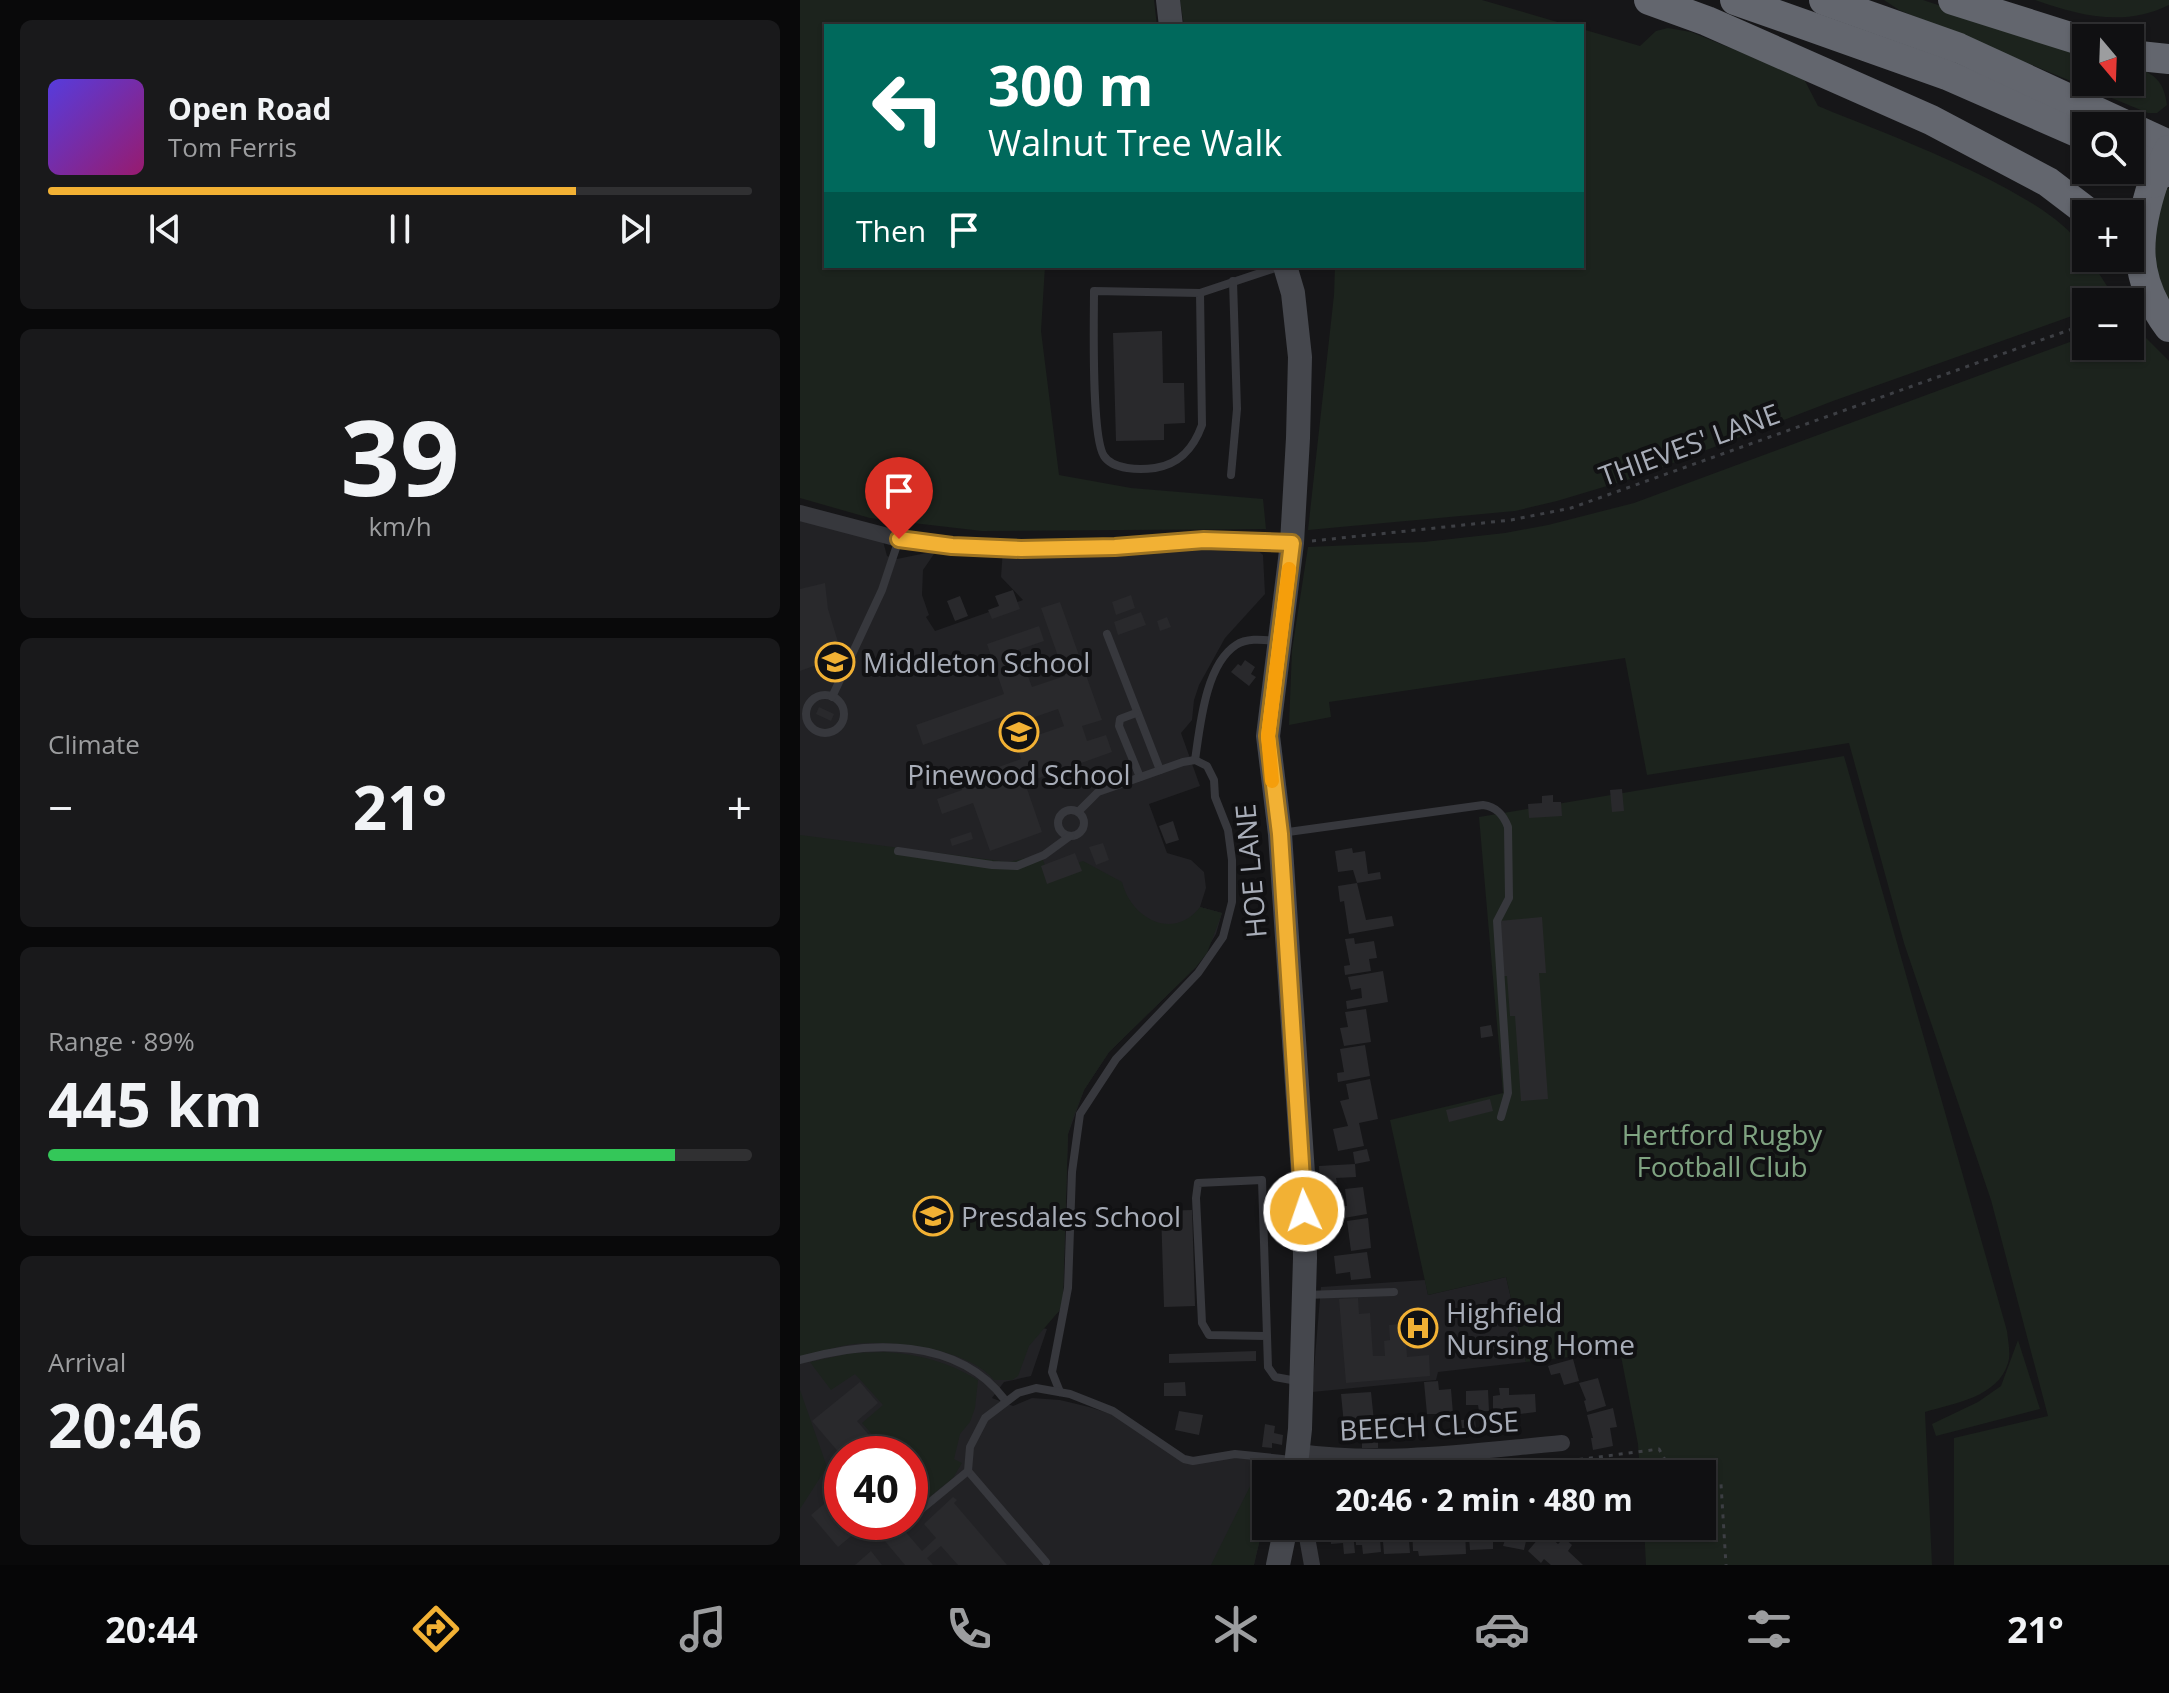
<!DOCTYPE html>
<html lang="en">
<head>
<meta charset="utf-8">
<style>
  body { margin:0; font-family:"Open Sans",sans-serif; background:#19191b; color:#f1f3f6; height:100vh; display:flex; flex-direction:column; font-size:30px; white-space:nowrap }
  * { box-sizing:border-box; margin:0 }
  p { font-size:26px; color:#9c9d9f }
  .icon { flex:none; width:44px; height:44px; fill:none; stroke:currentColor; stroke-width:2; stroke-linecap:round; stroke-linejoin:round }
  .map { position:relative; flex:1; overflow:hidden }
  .panel { display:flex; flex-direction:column; gap:20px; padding:20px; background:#09090a; width:800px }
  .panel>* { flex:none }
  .top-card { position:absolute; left:24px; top:24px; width:760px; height:244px; border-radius:0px; box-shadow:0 2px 6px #0004,0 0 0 2px #303032; background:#00695c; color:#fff; overflow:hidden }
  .needle { width:52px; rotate:161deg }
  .buttons { position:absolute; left:1272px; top:24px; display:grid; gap:16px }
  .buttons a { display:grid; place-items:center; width:72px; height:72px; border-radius:0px; background:#101012; box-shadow:0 2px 6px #0004,0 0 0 2px #303032; font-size:40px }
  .speed { position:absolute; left:24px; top:1436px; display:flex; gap:16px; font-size:40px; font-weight:700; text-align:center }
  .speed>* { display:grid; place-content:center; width:104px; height:104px; border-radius:50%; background:#101012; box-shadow:0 2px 6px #0004,0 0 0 2px #303032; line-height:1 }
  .speed .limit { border:12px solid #d22; background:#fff; color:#111 }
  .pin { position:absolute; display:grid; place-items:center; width:68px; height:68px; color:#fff; margin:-82px -34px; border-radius:50% 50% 50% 0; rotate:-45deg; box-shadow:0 0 8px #0007 }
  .pin .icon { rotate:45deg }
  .me { position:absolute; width:88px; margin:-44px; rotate:357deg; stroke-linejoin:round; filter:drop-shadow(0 0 6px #0008) }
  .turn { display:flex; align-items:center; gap:28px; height:168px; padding:0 32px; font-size:36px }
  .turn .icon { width:104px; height:104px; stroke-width:2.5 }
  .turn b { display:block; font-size:56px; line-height:68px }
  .then { display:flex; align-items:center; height:76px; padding:0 32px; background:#0003; gap:16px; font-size:30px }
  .big { font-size:60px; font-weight:700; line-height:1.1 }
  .panel .widget { flex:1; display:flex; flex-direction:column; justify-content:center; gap:12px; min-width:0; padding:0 28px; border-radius:12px; background:#19191b }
  .panel .dial { align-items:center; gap:0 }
  .dial b { font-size:104px; line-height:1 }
  .song { display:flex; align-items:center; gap:24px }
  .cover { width:96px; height:96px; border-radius:12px; background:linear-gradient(135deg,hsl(250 70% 55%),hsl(320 70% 35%)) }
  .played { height:8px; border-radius:4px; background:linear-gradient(90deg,#f2b134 75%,#303032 75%) }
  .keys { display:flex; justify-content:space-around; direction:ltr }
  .heat { display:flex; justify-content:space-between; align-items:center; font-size:44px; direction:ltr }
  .charge { height:12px; border-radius:6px; background:linear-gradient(90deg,#34c759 89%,#303032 0) }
  .trip { position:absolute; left:452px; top:1460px; width:464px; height:80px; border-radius:0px; background:#101012; box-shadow:0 2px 6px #0004,0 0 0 2px #303032; font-weight:700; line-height:80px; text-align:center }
  .dock { display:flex; height:128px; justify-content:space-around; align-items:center; background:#060607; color:#9c9d9f }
  .dock .icon { width:56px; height:56px }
  .dock .active { color:#f2b134 }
  .dock b { font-size:36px; color:#f1f3f6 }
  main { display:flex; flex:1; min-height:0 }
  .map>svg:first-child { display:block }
</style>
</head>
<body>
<main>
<section class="panel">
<div class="widget">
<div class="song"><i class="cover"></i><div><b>Open Road</b><p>Tom Ferris</p></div></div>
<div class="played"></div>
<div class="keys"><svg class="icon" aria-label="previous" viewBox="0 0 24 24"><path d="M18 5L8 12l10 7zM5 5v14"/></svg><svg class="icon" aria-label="pause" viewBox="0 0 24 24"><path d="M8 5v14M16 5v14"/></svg><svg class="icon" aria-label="next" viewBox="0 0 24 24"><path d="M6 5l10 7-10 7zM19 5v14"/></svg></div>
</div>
<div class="widget dial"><b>39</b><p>km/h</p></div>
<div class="widget"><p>Climate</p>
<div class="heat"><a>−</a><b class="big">21°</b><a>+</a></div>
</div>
<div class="widget"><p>Range · 89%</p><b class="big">445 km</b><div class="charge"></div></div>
<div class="widget"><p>Arrival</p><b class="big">20:46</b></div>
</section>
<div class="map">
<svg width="1369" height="1565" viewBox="0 0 1369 1565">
  <rect width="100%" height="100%" fill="#161618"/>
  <!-- built -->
  <g fill="#222225" fill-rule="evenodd">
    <path d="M0 520 83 541 87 556 97 559 136 551 123 570 122 595 129 615 126 617 135 631 223 600 201 577 203 549 412 546 454 547 463 555 465 594 425 638 399 685 394 700 392 720 381 733 400 786 349 804 367 853 391 860 404 872 406 888 400 907 422 913 416 934 396 967 309 1052 284 1090 268 1134 263 1299 259 1311 242 1328 247 1329 231 1376 204 1382 192 1398 213 1406 232 1398 260 1400 289 1407 311 1414 385 1458 433 1454 483 1460 479 1474H466V1513L454 1565H0ZM42 1454H110V1522H42Z"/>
    <path d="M706 1277 726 1362 638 1372 636 1380 512 1392 521 1287 625 1280 628 1295Z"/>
  </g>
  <!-- green -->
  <g fill="#1c231d">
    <path d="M0 0H354L357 26H26V266H245L241 331 259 475 331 488 463 499 466 529 182 531 70 518 0 498Z"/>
    <path d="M380 0H682L771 26H384Z"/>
    <path d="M1084 0H1123L1286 54V82H1330V66C1353 72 1364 80 1367 105L1357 113H1348L1099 10Z"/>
    <path d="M1235 0H1369V5C1324 27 1281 16 1235 0Z"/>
    <path d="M868 28 891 32 997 75 1005 81 1018 106C1072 129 1274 200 1286 258H1289L1316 300 1286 302V311L1033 401 837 477 757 501 715 511 508 530 534 295 535 266H782V29L840 46 856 31Z"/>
    <path d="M1365 187 1369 189V306L1351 252Z"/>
    <path d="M1330 322 1369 361V1565H1154V1438L1248 1416 1191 1200 1104 943 1049 743 847 775 825 658 529 702 531 717 489 725 492 650 508 547 624 542 705 533 748 525 834 503 1286 336V346H1330Z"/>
    <path d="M1044 756 1207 1331C1208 1341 1211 1354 1208 1363 1198 1397 1155 1403 1125 1412L1132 1565H846L844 1526H902V1474H840L838 1444 820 1351 726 1362 706 1277 628 1295 590 1120 703 1093 679 817Z"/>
    <path d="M0 835 208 862 241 855 248 873 283 861 322 882C331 918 373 942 400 907L422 913 407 953 396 967 309 1052 284 1090 273 1118 268 1134 263 1299 259 1311 229 1346 218 1376 212 1380H194C167 1348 94 1340 54 1344 36 1346 18 1353 0 1357Z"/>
    <path d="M1218 1340 1240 1409 1136 1436 1132 1424 1178 1402 1201 1386Z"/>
    <path d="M85 1352C119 1354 148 1362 178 1380L175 1408 170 1422 160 1434 154 1459 162 1463 153 1478 112 1511 110 1454H76L83 1447 62 1423 83 1405 55 1374 31 1390 10 1362 52 1353Z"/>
    <path d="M0 1390 27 1467 0 1509Z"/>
    <path d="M460 1466C477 1490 459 1538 454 1565H411Z"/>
  </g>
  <!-- building -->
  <g fill="#29292c" fill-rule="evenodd">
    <path d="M362 331 363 383H384L385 423 364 424V440L316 441 313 333Z"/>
    <path d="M25 583 28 609 38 642 30 660 0 671V589Z"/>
    <path d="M213 590 220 609 192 619 188 610 199 606 195 596Z"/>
    <path d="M331 595 335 608 316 615 312 602Z"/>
    <path d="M160 596 168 616 155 621 147 601Z"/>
    <path d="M260 602 302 720 282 726 287 741 306 735 312 752 225 783 242 832 190 851 173 803 142 814 137 799 162 790 159 781 221 759 205 716 123 745 116 725 204 694 187 644 239 626 244 641 218 650 232 687 265 676 241 608ZM258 709 264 726 235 736 229 719Z"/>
    <path d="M341 612 346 625 318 635 314 622Z"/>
    <path d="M367 617 371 627 360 631 357 621Z"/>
    <path d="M445 660 455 667 451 674 456 677 449 686 431 672 438 664 441 666Z"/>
    <path d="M19 707 34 714 31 721 16 714Z"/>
    <path d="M822 789 824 811 812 812 810 790Z"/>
    <path d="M753 795V802H761L762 816 729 818 728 804 742 803V796Z"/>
    <path d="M373 821 379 840 366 844 359 826Z"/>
    <path d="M171 832 173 839 152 846 150 839Z"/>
    <path d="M303 843 309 860 296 865 289 847Z"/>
    <path d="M552 848 553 853 565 851 568 874 580 872 581 879 557 883 553 870 538 872 535 851Z"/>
    <path d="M275 853 282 871 247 884 241 866Z"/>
    <path d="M557 883 566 920 592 916 594 926 549 934 544 901 540 902 538 886Z"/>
    <path d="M742 917 746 973H739L748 1099 721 1101 715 1016H710L707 976H703L699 921Z"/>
    <path d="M554 938 555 944 574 941 577 958 569 959 571 971 545 975 544 966 550 965 545 939Z"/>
    <path d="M583 971 588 1002 547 1009 546 1001 562 998 561 988 551 990 548 977Z"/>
    <path d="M566 1009 571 1042 544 1046 540 1028 548 1027 545 1012Z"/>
    <path d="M691 1025 693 1036 681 1038 680 1027Z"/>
    <path d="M565 1045 570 1076 538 1082 537 1073 544 1072 540 1049Z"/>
    <path d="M570 1079 578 1119 559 1123 564 1146 538 1151 533 1129 548 1126 540 1101 549 1099 546 1084Z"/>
    <path d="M690 1099 693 1111 649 1122 646 1110Z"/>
    <path d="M567 1149 570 1161 555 1164 553 1152Z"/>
    <path d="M555 1164 556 1177 536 1178 537 1183 520 1184 519 1166Z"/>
    <path d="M563 1187 567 1214 544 1218 542 1206H547L545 1189Z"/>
    <path d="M392 1210 395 1306 364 1307 361 1211Z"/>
    <path d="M568 1218 571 1248 551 1251 547 1221Z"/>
    <path d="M567 1252 571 1278 551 1280 550 1272 536 1274 534 1256Z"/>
    <path d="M558 1298 559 1314 570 1313 573 1356H585L584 1341 590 1340 589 1325 623 1322 624 1339 606 1341 607 1357 629 1355 630 1376 546 1383 539 1299Z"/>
    <path d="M456 1351V1361L369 1363V1354Z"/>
    <path d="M773 1359 779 1381 764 1385 760 1373 751 1375 748 1366Z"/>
    <path d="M798 1378 806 1406 787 1412 784 1401 786 1400 779 1383Z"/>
    <path d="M638 1381 639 1390 651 1389 653 1414H627L624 1382Z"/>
    <path d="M60 1382 78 1403 57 1421 79 1447 70 1454H42V1483L28 1466 41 1455 12 1421Z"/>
    <path d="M385 1382 386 1396H364V1383Z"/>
    <path d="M699 1388H709V1395L735 1394 736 1412 711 1415 710 1411H693V1396L700 1395Z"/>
    <path d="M688 1390 689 1411H679L678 1405H666V1391Z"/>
    <path d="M571 1392 575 1431 545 1435 541 1394Z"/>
    <path d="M813 1408 817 1427 810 1428 813 1446 793 1450 791 1438H793L787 1415Z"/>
    <path d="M379 1411 403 1415 399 1435 375 1430Z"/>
    <path d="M675 1419 676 1432 663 1434 661 1420Z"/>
    <path d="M465 1424 475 1426 474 1433 483 1435 482 1445 472 1443V1448L462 1447Z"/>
    <rect x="562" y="1436" width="16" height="12"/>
    <path d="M42 1489V1522H68L38 1547 11 1515Z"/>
    <path d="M153 1497 157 1500 154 1503 207 1565H158L141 1546 127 1558 133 1565H105L69 1522H97L122 1551 136 1538 124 1524Z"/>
    <path d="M530 1526H541L542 1533 553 1532 555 1553 544 1554 543 1543 531 1544Z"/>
    <path d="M576 1526H579L581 1552 563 1554 562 1545H556L555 1528Z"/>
    <path d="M612 1526H619V1532L665 1529 666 1554 619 1556 618 1551H613Z"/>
    <path d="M668 1526H698L695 1538H693V1549L670 1550Z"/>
    <path d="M701 1526H721L720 1530 728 1532 724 1550 703 1546 705 1540 698 1538Z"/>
    <path d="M608 1528 610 1553 584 1554 582 1529Z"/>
    <path d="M744 1532 758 1544 764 1538 772 1545 768 1551 783 1565H751L744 1559 741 1563 728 1551Z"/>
    <path d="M71 1551 82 1565H55Z"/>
  </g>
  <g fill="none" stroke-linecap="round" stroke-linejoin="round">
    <!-- path -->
    <g stroke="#3d3f44" stroke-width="3" stroke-dasharray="4 6" stroke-linecap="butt">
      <path d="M512 541 711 520 771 508 1286 324"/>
      <path d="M670 1474 859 1449 868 1465 884 1474"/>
      <path d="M902 1479 921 1484 926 1565"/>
    </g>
    <!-- lane -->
    <g stroke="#37383d" stroke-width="8">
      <path d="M400 293 402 425C394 447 381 464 355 468 340 470 313 470 304 456 291 436 294 320 294 291L400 293 481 266"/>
      <path d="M431 475 437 409 433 281"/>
      <path d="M307 634 360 770"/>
      <circle cx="25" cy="714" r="19"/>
      <path d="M32 697 82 590 99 539"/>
      <path d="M336 713 320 719 319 726 340 777"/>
      <path d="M395 760C400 727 405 665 436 645 448 637 465 640 478 641"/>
      <circle cx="271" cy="823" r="13"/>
      <path d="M481 833 683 805C696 807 703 814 708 827L709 898 697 921 708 1093 701 1117"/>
      <path d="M98 851 192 865 217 866 244 855 270 836"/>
      <path d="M505 1295 594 1292"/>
      <path d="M466 1336 409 1335 402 1323 396 1198 398 1183 462 1180 468 1367 475 1377 497 1381"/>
      <path d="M0 1360C69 1340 158 1337 205 1400"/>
      <path d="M260 1392 252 1372 268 1288 272 1172 280 1114 316 1059 398 973 423 937 432 902V860L428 830 415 797 414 780 407 766 395 760 383 762 321 784 298 792 278 812"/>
      <path d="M168 1471 246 1562"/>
      <path d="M112 1517 168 1471 170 1447 185 1418 218 1393 236 1388 270 1394 313 1411 384 1459 393 1461 435 1454 492 1460"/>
    </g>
    <!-- street -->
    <g stroke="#37383d" stroke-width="16">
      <path d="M0 513 99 539 169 547H315L404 540 492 543"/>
      <path d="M498 1452C586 1464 674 1451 762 1443"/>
      <path d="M505 1526 512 1565"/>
    </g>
    <!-- secondary -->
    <g stroke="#45474d" stroke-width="24">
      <path d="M368 0 371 26"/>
      <path d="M485 266 493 293 500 357 498 438 492 543 468 736 480 834 504 1188 505 1258 500 1429 495 1474"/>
      <path d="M478 1565 486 1526"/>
    </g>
    <!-- highway -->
    <g stroke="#63666e" stroke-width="30">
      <path d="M849 0 907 21 1131 120 1248 182 1290 214"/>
      <path d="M935 0 1147 75 1286 136"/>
      <path d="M1024 0 1159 48 1328 126"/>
      <path d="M1153 0 1286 42"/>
      <path d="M1330 55 1369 59"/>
      <path d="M1330 127 1369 145"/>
      <path d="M1330 155 1369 172"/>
      <path d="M1353 183C1335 238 1333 279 1369 327"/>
    </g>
    <!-- highway-bridge -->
    <path stroke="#63666e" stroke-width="30" d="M1353 183 1369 150"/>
  </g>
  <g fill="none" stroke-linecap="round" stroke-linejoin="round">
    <!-- route casing -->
    <g stroke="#9d7322" stroke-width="20">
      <path id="route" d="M99 539 152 546 221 549 315 547 404 540 492 543 468 736 480 834 504 1211"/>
    </g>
    <!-- route -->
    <use href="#route" stroke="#f2b134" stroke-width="14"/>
    <!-- slow -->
    <path stroke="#f59e0b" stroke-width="14" d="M472 781 468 736 489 569"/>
  </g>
  <!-- icons -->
  <defs>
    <g id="school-ring" transform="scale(2)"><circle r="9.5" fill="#111113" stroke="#f2b134" stroke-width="1.5"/><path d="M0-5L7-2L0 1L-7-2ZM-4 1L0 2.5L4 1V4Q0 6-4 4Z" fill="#f2b134"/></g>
    <g id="hospital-ring" transform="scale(2)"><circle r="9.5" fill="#111113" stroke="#f2b134" stroke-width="1.5"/><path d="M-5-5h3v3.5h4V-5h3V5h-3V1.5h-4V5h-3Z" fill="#f2b134"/></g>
  </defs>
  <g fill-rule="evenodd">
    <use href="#school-ring" x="35" y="662"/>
    <use href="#school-ring" x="219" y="732"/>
    <use href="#school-ring" x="133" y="1216"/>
    <use href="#hospital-ring" x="618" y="1328"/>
  </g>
  <g text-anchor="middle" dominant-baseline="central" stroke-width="8" stroke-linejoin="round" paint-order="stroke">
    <!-- street labels -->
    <g font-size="28" fill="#a8adb8" stroke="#111113">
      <text transform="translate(889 444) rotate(-20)">THIEVES' LANE</text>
      <text transform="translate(450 871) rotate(-95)">HOE LANE</text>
      <text transform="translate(629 1425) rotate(-3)">BEECH CLOSE</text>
    </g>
    <!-- poi labels -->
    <g font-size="28" fill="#a8adb8" stroke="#111113" text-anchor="start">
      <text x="63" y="662">Middleton School</text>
      <text x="219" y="774" text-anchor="middle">Pinewood School</text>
      <text x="161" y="1216">Presdales School</text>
      <text x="646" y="1312">Highfield<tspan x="646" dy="32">Nursing Home</tspan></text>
    </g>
    <!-- park labels -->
    <g font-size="28" fill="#7fa381" stroke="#111113">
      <text x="922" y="1134">Hertford Rugby<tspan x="922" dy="32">Football Club</tspan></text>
    </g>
  </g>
</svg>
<div class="buttons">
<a><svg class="needle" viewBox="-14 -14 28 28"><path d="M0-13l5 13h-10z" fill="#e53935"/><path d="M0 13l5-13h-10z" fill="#9c9d9f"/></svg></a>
<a><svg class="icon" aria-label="search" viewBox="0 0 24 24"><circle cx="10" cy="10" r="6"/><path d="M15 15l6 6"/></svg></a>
<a>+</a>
<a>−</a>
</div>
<div class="speed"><div class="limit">40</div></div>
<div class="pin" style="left:99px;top:539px;background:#d93025"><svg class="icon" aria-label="arrive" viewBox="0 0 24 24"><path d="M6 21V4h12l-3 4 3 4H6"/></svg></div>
<svg class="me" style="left:504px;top:1211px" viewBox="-20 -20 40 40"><circle r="17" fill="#f2b134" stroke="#fff" stroke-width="3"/><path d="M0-11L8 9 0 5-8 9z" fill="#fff"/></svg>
<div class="trip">20:46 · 2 min · 480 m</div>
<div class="top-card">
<div class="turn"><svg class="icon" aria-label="left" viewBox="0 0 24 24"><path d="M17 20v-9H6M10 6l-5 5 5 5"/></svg><div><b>300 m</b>Walnut Tree Walk</div></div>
<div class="then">Then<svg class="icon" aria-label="arrive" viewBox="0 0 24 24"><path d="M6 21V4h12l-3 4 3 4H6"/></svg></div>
</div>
</div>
</main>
<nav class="dock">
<b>20:44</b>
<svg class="icon active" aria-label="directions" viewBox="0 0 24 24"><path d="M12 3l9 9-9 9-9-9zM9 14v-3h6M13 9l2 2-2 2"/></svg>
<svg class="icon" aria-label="music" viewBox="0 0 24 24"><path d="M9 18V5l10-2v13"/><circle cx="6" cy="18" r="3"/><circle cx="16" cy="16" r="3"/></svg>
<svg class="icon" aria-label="phone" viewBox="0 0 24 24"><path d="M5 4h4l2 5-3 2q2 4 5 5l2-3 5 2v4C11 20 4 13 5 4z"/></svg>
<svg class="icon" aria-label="climate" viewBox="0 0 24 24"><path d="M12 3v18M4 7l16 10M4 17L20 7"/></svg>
<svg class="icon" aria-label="car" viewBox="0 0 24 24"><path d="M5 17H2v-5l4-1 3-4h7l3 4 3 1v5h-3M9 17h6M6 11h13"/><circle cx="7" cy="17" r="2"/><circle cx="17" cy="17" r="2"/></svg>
<svg class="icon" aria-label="filters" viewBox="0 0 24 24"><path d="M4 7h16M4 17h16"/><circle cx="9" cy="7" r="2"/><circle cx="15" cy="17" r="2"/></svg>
<b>21°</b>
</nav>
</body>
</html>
